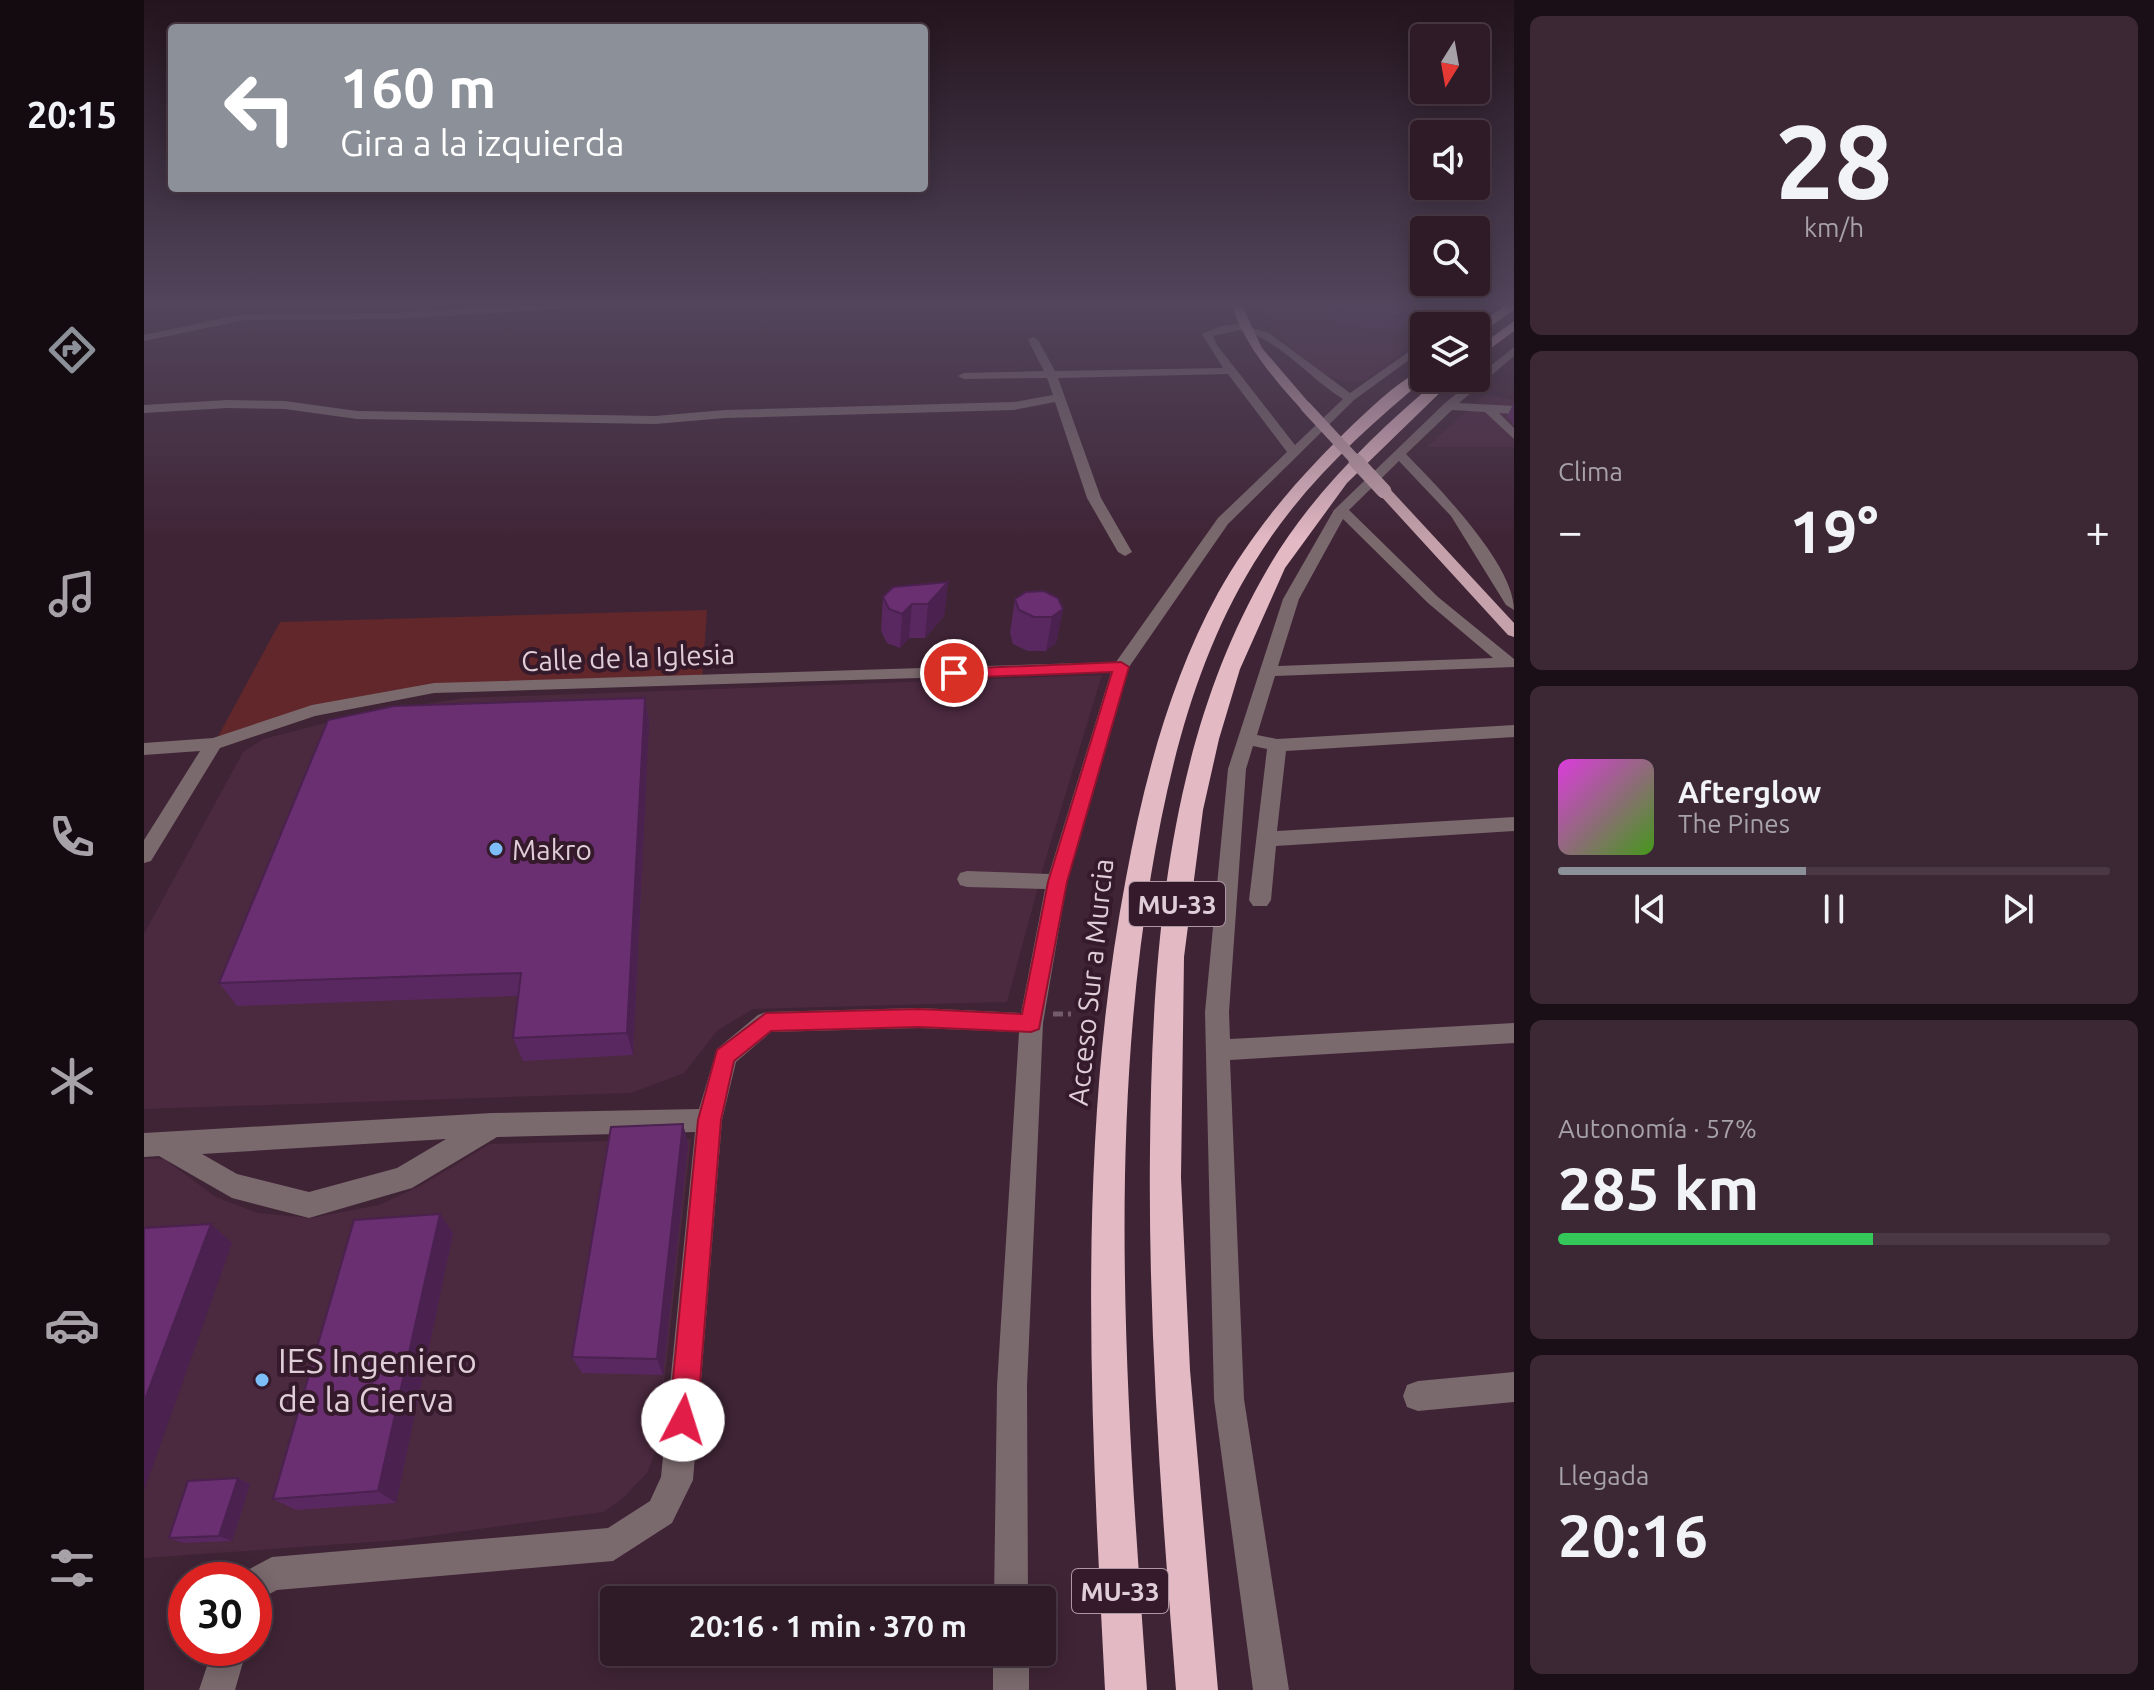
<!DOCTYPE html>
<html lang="es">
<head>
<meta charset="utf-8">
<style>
  body { margin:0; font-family:Ubuntu,sans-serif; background:#3b2834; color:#f1f3f6; height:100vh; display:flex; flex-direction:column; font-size:30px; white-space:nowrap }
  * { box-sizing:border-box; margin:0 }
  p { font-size:26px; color:#a7a1a8 }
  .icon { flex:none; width:44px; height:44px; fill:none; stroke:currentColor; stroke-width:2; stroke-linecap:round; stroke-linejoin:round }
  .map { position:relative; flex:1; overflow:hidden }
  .side { display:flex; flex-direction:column; gap:16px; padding:16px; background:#1a0f16; width:640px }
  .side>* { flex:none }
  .guide { position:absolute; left:24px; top:24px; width:760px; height:168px; border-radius:8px; box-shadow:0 4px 20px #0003,0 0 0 2px #4a3945; background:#8c9099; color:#fff; overflow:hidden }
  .needle { width:52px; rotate:191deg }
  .tools { position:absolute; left:1266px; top:24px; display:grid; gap:16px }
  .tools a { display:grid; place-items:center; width:80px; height:80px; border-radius:8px; background:#2f1b28; box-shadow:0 4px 20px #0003,0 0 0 2px #4a3945; font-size:40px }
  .speed { position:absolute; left:24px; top:1562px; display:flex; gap:16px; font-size:40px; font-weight:700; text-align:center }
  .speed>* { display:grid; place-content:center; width:104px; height:104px; border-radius:50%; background:#2f1b28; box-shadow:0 4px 20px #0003,0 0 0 2px #4a3945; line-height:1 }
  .speed .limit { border:12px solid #d22; background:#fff; color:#111 }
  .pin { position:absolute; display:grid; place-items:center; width:68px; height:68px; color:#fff; margin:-34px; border:4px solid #fff; border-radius:50%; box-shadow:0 2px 8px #0007 }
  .me { position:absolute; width:88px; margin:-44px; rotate:5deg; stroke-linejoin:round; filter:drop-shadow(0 0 6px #0008) }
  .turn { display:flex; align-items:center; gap:28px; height:168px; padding:0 40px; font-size:36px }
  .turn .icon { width:104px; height:104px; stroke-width:2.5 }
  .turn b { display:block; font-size:56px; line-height:68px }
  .big { font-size:60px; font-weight:700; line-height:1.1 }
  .side .tile { flex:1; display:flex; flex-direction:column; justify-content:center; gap:12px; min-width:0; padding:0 28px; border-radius:12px; background:#3b2834 }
  .side .dial { align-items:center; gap:0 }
  .dial b { font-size:104px; line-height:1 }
  .song { display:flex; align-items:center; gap:24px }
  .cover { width:96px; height:96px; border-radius:12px; background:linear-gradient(135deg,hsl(300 70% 55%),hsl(100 70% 35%)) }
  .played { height:8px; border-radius:4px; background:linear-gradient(90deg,#8c9099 45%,#4a3945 45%) }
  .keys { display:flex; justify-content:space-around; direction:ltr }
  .heat { display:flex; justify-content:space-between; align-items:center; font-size:44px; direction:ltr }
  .charge { height:12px; border-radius:6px; background:linear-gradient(90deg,#34c759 57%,#4a3945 0) }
  .trip { position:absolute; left:456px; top:1586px; width:456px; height:80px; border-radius:8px; background:#2f1b28; box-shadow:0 4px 20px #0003,0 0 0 2px #4a3945; font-weight:700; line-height:80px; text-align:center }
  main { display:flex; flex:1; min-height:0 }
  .dock { display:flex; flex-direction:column; width:144px; justify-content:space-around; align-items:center; background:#130b10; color:#a7a1a8 }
  .dock .icon { width:56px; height:56px }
  .dock .active { color:#8c9099 }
  .dock b { font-size:36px; color:#f1f3f6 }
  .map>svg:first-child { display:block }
</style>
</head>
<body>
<main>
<nav class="dock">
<b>20:15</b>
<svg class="icon active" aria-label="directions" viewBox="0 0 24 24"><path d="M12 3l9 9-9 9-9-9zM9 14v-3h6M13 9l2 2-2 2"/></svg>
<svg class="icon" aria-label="music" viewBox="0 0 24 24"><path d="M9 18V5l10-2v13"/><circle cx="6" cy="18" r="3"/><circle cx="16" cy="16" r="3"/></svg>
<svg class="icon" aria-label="phone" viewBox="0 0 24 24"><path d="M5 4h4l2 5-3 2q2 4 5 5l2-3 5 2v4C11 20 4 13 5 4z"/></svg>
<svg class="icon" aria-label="climate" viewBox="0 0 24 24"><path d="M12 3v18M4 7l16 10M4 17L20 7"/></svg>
<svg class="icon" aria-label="car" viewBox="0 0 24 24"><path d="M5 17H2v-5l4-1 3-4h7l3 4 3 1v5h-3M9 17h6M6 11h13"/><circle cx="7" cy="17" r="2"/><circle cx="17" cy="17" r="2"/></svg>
<svg class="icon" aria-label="filters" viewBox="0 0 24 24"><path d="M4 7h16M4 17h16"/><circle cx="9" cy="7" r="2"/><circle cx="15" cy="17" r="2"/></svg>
</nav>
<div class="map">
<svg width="1370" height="1690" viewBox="0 0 1370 1690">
  <rect width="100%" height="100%" fill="#3f2435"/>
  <!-- built -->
  <g fill="#4b293f">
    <path d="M1109 306H1324L1295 326H1280V337L1222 380 1209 383 1179 374 1145 346 1119 311 1110 310Z"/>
    <path d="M1341 395 1370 400V447H1283Z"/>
    <path d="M958 675 901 861 863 1002 609 1009 574 1030 540 1073 487 1093 0 1109V934L99 752 119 739 217 714 320 698Z"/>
    <path d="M547 1139 513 1448 503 1473 477 1500 459 1512 256 1540 0 1558V1159H20L72 1197 114 1213 167 1218 235 1205 278 1185 346 1144Z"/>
  </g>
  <!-- green -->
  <path fill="#61272a" d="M563 610 558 681 290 688 168 711 70 744 136 622Z"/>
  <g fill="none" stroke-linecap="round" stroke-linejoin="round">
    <!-- path -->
    <path stroke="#735b6a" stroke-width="5" stroke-dasharray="10 5" stroke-linecap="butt" d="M909 1014H927"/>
    <!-- minor -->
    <g fill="#7a696d" fill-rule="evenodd">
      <path d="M369 306H423L418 309 247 319 100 320 0 341V335L100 314 247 313Z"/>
      <path d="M1325 306H1336L1311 326H1299Z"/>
      <path d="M1095 324 1125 333 1206 393 1280 341V349L1210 400 1084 524 985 667 923 882 899 1023 883 1386 884 1600H850L853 1386 875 1032 775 1028 627 1032 592 1062 578 1120 549 1480 528 1523 469 1561 133 1590 110 1602V1580H95L98 1573 128 1557 464 1528 506 1501 517 1477 551 1132 353 1137 268 1188 165 1218 88 1198 15 1156 0 1157V1133L348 1113 555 1109 573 1049 614 1015 622 1012 775 1008 877 1013 901 889 823 887 816 885 813 879 816 873 823 871 905 874 967 672 290 693 171 716 76 748 7 861 0 863V840L56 751 0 755V743L69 738 168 705 290 683 972 662 1074 518 1143 452 1084 374 914 378 957 498 988 552 981 556 974 552 943 498 911 402 870 410 581 418 511 424 213 419 141 409 83 408 0 413V405L83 400 141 401 213 411 511 416 581 410 870 402 909 395 903 378 820 379 814 376 820 373 900 371 884 340 889 337 894 340 911 371 1079 368 1058 334 1077 326ZM1095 330C1133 337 1165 378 1199 399L1151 445 1073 345 1069 336ZM302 1139 253 1168 165 1192 93 1174 58 1154Z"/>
      <path d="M1370 347V356L1315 403 1370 406V414L1355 413 1370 428V439L1341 412 1308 410 1262 454C1294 487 1370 564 1370 610L1362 605 1307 516 1255 461 1205 510 1294 597 1370 659V667L1131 676 1113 735 1133 739 1370 725V737L1142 751 1133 831 1370 817V831L1132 846 1127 900 1123 906H1109L1105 900 1123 749 1109 746 1102 769 1085 1012 1086 1039 1370 1023V1043L1086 1060 1100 1399 1145 1690H1109L1070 1399 1061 1012 1084 769 1139 599 1190 510 1301 403ZM1199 519 1284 603 1349 658 1134 666 1155 599Z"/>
      <path d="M1370 1372V1402L1274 1411 1263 1407 1259 1396 1263 1385 1274 1381Z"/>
      <path d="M69 1648H103L91 1690H55Z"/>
      <rect x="849" y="1652" width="36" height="38"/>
    </g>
    <!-- major -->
    <g fill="#c5a2ab" fill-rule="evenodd">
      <path d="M1088 306H1098L1118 348 1166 404V410H1158C1129 378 1102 347 1088 306Z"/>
      <path d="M1240 487 1245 488 1370 623V637L1364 635 1235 494 1233 491Z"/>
    </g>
    <!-- highway -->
    <g fill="#e3b9c4" fill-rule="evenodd">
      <path d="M1360 306H1370V310L1332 336V326Z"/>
      <path d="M1370 321V331L1332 359V349Z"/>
      <path d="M1280 369 1282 378C1217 432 1154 490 1110 563 1052 657 1025 767 1007 875 962 1145 984 1419 1003 1690H961C947 1419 931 1146 982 878 1000 780 1026 681 1074 593 1101 545 1134 502 1172 462 1196 437 1250 381 1280 369Z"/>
      <path d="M1296 378H1311L1203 483 1141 568 1096 669 1075 739 1059 810 1040 957 1037 1178 1046 1370 1074 1690H1032C1018 1510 1004 1330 1006 1150 1008 954 1022 743 1123 570 1166 495 1230 434 1296 378Z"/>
    </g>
    <!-- major-bridge-far1 -->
    <path stroke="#c5a2ab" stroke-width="11" d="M1162 407 1214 463"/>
    <!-- major-bridge -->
    <path stroke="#c5a2ab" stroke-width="15" d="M1212 461 1240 491"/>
  </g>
  <!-- wall -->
  <g fill="#5a2861">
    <path d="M1181 306H1252L1263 316 1257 330 1195 326Z"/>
    <path d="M1370 402V424L1363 417Z"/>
    <path d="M804 582 800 616 781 638H765L756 648 743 643 737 631 739 597Z"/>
    <path d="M871 599 919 609 912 643 902 651H884L869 644 866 633Z"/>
    <path d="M501 698 505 722 489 1055 379 1061 369 1038 374 996 93 1006 75 983Z"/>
    <path d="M539 1124 544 1145 519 1375 438 1373 428 1357Z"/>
    <path d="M296 1214 309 1233 252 1503 152 1510 129 1499Z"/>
    <path d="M94 1478 106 1484 88 1541 39 1543 25 1538Z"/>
  </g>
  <!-- shaded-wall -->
  <g fill="#4a214f">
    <path d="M804 582 800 616 781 638 784 604Z"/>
    <path d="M768 604 765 638 756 648 758 614Z"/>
    <path d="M919 609 912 643 902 651 908 617Z"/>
    <path d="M501 698 505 722 489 1055 483 1033Z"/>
    <path d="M539 1124 544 1145 519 1375 513 1359Z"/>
    <path d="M296 1214 309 1233 252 1503 234 1491Z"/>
    <path d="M67 1224 88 1243 0 1491V1402Z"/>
    <path d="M94 1478 106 1484 88 1541 75 1536Z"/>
  </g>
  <!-- building -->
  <g fill="#692f71" stroke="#4a214f" stroke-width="2">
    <path d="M1195 306H1252L1263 316 1200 313Z"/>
    <path d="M804 582 784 604H768L758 614 745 609 739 597 749 587Z"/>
    <path d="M900 591 914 598 919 609 908 617H890L875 610 871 599 882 592Z"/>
    <path d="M501 698 483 1033 369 1038 377 973 75 983 184 720 250 706Z"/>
    <path d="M539 1124 513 1359 428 1357 467 1127Z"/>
    <path d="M296 1214 234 1491 129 1499 210 1220Z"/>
    <path d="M67 1224 0 1402V1228Z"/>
    <path d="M94 1478 75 1536 25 1538 44 1481Z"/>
  </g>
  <!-- sky -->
  <linearGradient id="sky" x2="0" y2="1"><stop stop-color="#23141d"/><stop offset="0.56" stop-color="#52455c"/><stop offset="1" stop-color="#52455c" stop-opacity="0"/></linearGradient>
  <rect width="1370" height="542" fill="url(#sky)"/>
  <!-- route -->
  <path fill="#e11d48" stroke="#92132f" stroke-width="2" d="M977 662 985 667 923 882 895 1029 887 1032 775 1027 627 1031 590 1061 577 1120 553 1420 548 1430 539 1434 529 1430 525 1420 554 1120 573 1050 622 1013 775 1009 878 1014 904 882 968 672 810 678 802 673 810 669Z"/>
  <!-- markers -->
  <g fill="#7dbef9" stroke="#351a2b" stroke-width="3">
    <circle cx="352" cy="849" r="8"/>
    <circle cx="118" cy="1380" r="8"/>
  </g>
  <g text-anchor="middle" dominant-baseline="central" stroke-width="8" stroke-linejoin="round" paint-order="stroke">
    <!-- shield labels -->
    <g fill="#351a2b" stroke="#ac97a3" stroke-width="2">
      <rect x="985" y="882" width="96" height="44" rx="6"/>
      <rect x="928" y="1569" width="96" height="44" rx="6"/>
    </g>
    <g font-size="26" font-weight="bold" fill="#dfcdd7">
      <text x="1033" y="904">MU-33</text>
      <text x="976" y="1591">MU-33</text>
    </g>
    <!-- street labels -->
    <g font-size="28" fill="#dfcdd7" stroke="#351a2b">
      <text transform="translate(484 657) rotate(-2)">Calle de la Iglesia</text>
      <text transform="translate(946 982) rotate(-84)">Acceso Sur a Murcia</text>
    </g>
    <!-- poi labels -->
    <g font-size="28" fill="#dfcdd7" stroke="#351a2b" text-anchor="start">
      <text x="368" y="849">Makro</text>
    </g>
    <!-- near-poi labels -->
    <g font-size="34" fill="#dfcdd7" stroke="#351a2b" text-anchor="start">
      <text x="134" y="1360">IES Ingeniero<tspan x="134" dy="39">de la Cierva</tspan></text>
    </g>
  </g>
</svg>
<div class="tools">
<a><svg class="needle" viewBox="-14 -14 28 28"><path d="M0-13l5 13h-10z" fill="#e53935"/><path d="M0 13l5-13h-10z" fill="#a7a1a8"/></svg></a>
<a><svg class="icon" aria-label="sound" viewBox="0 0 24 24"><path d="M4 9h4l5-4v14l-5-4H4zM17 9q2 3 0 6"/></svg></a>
<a><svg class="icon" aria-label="search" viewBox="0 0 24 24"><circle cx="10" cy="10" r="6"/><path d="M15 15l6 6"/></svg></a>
<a><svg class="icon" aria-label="layers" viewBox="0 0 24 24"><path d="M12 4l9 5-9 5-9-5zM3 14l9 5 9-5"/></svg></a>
</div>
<div class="speed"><div class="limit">30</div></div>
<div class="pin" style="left:810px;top:673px;background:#d93025"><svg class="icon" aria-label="arrive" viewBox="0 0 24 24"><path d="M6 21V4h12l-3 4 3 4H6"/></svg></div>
<svg class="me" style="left:539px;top:1420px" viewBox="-20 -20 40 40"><circle r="19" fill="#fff"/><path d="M0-13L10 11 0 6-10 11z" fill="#e11d48"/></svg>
<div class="trip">20:16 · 1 min · 370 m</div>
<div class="guide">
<div class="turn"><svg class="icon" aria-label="left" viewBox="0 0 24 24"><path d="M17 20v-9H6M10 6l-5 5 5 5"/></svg><div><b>160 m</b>Gira a la izquierda</div></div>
</div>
</div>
<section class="side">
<div class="tile dial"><b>28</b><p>km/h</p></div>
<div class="tile"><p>Clima</p>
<div class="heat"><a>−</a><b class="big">19°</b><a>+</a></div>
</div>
<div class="tile">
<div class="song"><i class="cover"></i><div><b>Afterglow</b><p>The Pines</p></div></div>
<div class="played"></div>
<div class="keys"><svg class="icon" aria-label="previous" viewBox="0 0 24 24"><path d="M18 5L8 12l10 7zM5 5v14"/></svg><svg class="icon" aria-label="pause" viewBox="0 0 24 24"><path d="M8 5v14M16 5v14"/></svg><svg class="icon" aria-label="next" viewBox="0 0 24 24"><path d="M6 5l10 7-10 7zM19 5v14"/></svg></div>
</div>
<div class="tile"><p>Autonomía · 57%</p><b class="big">285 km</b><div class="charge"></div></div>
<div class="tile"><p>Llegada</p><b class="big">20:16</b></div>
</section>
</main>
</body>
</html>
